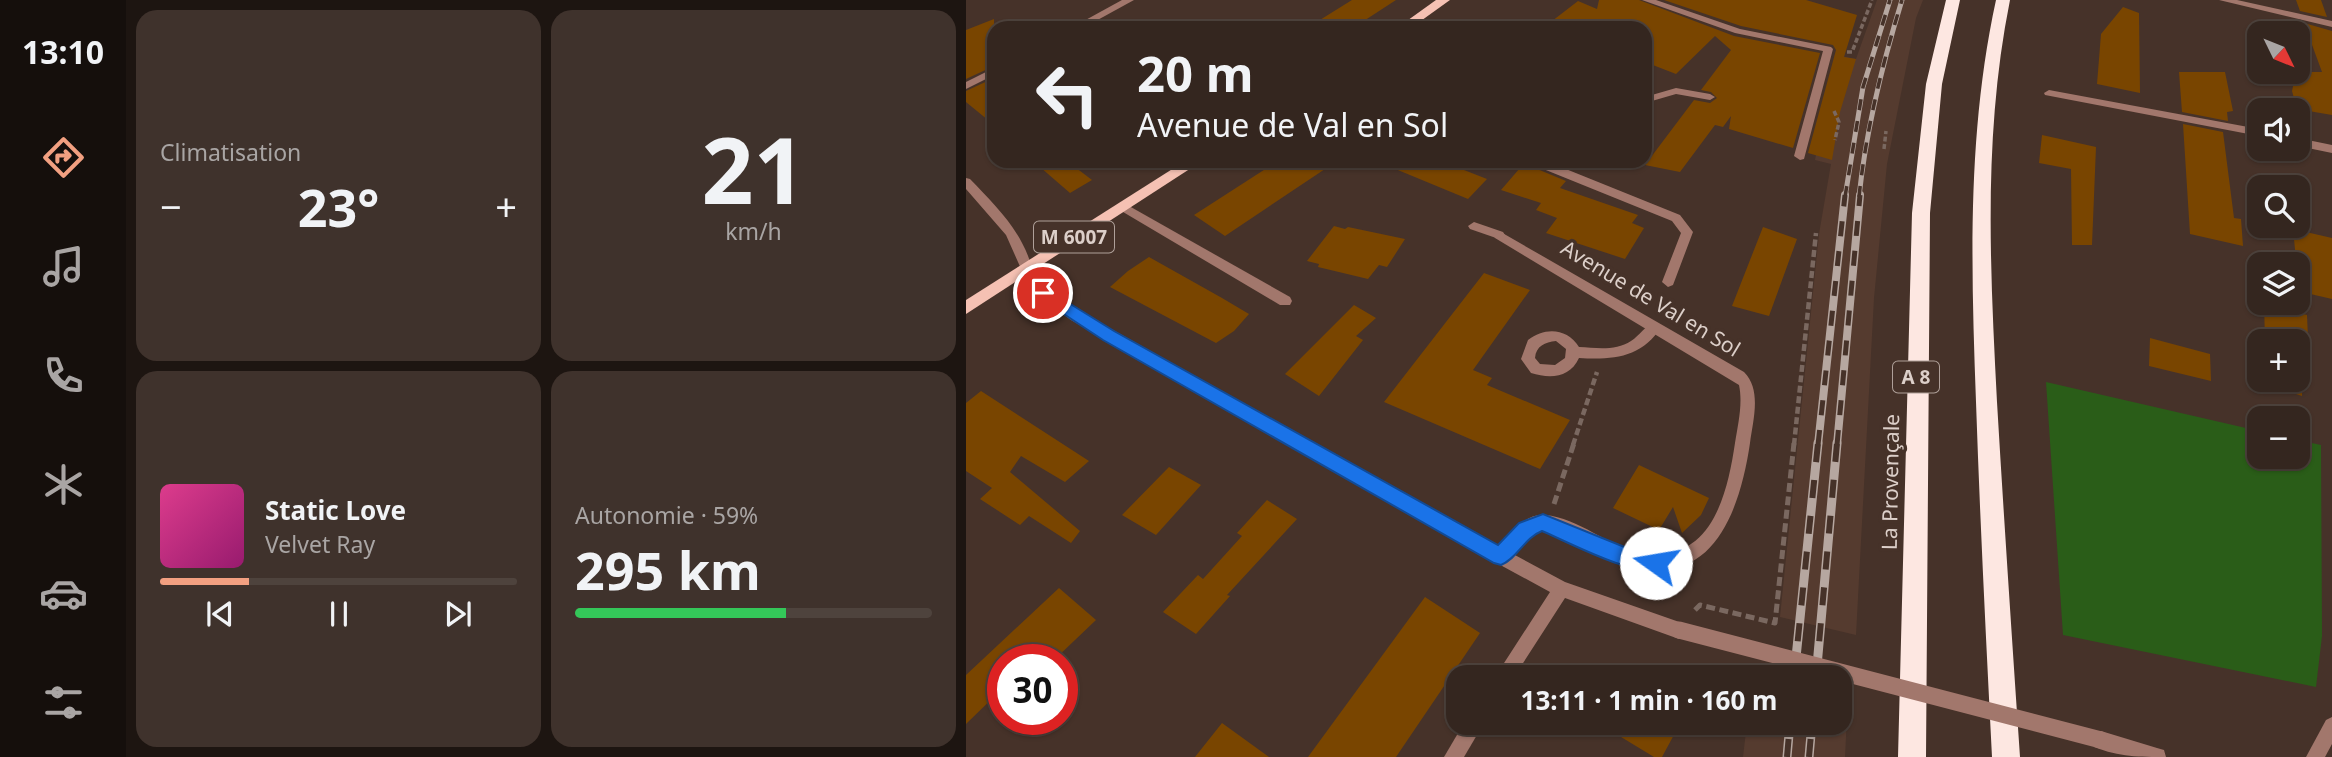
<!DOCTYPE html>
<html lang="fr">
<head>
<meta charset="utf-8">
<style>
  body { margin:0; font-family:"Noto Sans",sans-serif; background:#3f322c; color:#f1f3f6; height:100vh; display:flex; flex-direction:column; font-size:26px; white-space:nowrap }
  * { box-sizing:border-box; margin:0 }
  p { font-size:23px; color:#a9a5a4 }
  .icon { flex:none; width:38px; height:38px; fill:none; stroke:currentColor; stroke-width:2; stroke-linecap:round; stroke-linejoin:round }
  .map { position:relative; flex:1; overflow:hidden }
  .side { display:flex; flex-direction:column; gap:10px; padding:10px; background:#1d1511; width:840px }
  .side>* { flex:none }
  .guide { position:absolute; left:21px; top:21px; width:665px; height:147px; border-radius:21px; box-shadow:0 2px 5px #0004,0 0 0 2px #4e433d; background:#34261f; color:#f1f3f6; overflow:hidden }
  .needle { width:46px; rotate:133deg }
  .controls { position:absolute; left:1281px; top:21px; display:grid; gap:14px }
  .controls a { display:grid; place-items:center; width:63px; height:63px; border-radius:14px; background:#34261f; box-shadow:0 2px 5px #0004,0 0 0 2px #4e433d; font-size:35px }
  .speed { position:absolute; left:21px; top:644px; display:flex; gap:14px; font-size:35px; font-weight:700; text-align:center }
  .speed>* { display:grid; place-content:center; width:91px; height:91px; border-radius:50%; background:#34261f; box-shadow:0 2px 5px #0004,0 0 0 2px #4e433d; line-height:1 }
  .speed .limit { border:10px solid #d22; background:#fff; color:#111 }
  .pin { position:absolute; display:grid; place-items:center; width:60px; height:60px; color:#fff; margin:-30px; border:4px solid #fff; border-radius:50%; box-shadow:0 2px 7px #0007 }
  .me { position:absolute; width:77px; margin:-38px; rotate:283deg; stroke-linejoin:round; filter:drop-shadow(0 0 5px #0008) }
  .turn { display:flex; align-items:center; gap:24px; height:147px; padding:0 35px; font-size:32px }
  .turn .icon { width:91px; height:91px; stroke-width:2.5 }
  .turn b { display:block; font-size:49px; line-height:60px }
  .big { font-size:52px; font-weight:700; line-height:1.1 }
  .side .widget { flex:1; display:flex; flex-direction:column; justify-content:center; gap:10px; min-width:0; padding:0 24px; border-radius:21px; background:#3f322c }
  .side .dial { align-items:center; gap:0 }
  .dial b { font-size:91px; line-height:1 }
  .song { display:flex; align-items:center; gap:21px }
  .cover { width:84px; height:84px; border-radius:10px; background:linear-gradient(135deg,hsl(330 70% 55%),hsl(320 70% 35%)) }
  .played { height:7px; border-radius:4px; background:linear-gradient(90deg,#f2a081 25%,#4e433d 25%) }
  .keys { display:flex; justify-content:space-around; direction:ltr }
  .heat { display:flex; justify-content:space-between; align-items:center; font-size:38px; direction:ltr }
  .charge { height:10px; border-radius:5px; background:linear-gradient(90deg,#34c759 59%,#4e433d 0) }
  .side .tiles { flex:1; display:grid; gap:10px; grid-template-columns:repeat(2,1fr) }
  .trip { position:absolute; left:480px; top:665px; width:406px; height:70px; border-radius:21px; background:#34261f; box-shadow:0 2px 5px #0004,0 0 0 2px #4e433d; font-weight:700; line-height:70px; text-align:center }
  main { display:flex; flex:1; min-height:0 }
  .tab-bar { display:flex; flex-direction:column; width:126px; justify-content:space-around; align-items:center; background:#150f0c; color:#a9a5a4 }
  .tab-bar .icon { width:49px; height:49px }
  .tab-bar .selected { color:#f2a081 }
  .tab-bar b { font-size:32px; color:#f1f3f6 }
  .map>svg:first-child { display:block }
</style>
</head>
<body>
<main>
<nav class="tab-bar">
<b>13:10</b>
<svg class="icon selected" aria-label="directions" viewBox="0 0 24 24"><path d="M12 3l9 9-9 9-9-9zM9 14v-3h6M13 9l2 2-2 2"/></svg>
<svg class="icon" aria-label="music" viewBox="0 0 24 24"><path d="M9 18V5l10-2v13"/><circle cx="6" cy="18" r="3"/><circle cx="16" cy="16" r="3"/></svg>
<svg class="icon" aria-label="phone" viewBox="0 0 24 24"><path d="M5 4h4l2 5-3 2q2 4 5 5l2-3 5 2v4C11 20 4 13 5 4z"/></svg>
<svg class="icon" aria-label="climate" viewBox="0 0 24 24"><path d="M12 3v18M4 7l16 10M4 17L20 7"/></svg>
<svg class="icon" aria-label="car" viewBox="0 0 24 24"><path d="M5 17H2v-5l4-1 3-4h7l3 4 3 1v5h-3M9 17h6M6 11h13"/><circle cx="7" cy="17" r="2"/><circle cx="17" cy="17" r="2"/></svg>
<svg class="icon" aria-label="filters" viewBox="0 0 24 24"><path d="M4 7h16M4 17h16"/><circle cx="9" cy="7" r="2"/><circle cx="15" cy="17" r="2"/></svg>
</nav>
<section class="side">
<div class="tiles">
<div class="widget"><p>Climatisation</p>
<div class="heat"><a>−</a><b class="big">23°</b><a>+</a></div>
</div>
<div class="widget dial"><b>21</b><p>km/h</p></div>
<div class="widget">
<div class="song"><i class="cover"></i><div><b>Static Love</b><p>Velvet Ray</p></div></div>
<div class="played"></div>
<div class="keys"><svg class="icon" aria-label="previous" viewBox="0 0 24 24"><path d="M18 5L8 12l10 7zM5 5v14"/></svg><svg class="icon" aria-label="pause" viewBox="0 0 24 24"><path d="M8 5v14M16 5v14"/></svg><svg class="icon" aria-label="next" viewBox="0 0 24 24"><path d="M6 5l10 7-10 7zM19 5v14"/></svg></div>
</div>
<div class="widget"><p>Autonomie · 59%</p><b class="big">295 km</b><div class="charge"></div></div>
</div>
</section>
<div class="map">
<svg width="1366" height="757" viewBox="0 0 1366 757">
  <rect width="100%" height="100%" fill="#463229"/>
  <!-- built -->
  <g fill="#553b2f">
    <path d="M911 0H957L950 18 921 164 908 298 890 635 814 617 853 234 865 164 849 160 870 55 890 59Z"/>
    <path d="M873 715 881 717 879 757H777L781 723H873Z"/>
  </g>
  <!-- green -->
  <path fill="#2a5d18" d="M1080 382 1293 431V457H1332V440L1355 445 1356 636 1350 687 1097 635Z"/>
  <!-- building -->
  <g fill="#794500">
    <path d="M386 0H430L387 28H341Z"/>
    <path d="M633 0H673L768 36 854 53 827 148 763 129 765 116 757 127 749 125 714 172 679 165 728 100 744 103 751 98 745 92 735 90 765 50 749 36 710 74 679 62V28H577L612 1 631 9Z"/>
    <path d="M698 0H840L891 15 878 57 890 59 874 112 866 160 842 153 870 50 867 45 775 26Z"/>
    <path d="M1330 0H1355L1361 17 1334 11Z"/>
    <path d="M1157 7 1173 13 1174 93 1131 84 1135 34Z"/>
    <path d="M28 19V66L0 79V30Z"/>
    <path d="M1338 23 1366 31V115L1331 109 1326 91 1330 72H1356Z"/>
    <path d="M1213 72H1259L1267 111 1261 112 1262 121 1216 112Z"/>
    <path d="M28 78V125L0 102V91Z"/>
    <path d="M1217 124 1257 132 1268 218 1275 219 1277 246 1224 234Z"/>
    <path d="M1076 135 1130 147 1126 245H1106L1105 169 1073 163Z"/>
    <path d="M67 161H101L126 180 104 193Z"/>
    <path d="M312 161H371L259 236 228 215Z"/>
    <path d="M410 161H475L521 179 502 199Z"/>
    <path d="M560 161 564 166 600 181 594 188 672 215 666 223 678 228 659 259 580 233 591 218 570 210 575 203 535 190Z"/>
    <path d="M368 226 379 229 382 227 439 239 421 267 413 265 402 279 352 267 353 264 341 261Z"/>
    <path d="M797 227 831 239 803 316 766 306Z"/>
    <path d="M1327 229 1366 238V299L1340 293 1334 260 1330 259Z"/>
    <path d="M183 257 256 298 283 314 268 331 250 343 144 287 162 271Z"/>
    <path d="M518 273 564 290 507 370 526 378 521 385 604 420 574 469 418 402Z"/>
    <path d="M1298 303 1341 315 1343 361 1335 359 1336 396 1299 384V380H1332V341H1299Z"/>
    <path d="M388 305 410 318 390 336 397 340 353 396 319 374Z"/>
    <path d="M1184 338 1244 354 1245 381 1183 366Z"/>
    <path d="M15 391 123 461 99 482 55 456 44 472 114 531 105 543 63 516 54 525 14 499 26 488 0 471V403Z"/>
    <path d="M673 465 743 498 735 515 716 533 707 507 693 530 647 508Z"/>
    <path d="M203 467 235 485 190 535 156 515Z"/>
    <path d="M301 500 331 519 261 595 264 596 230 634 197 612 232 575 237 579 276 536 271 533Z"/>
    <path d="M93 588 130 620 88 660H37V688L0 724V675Z"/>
    <path d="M459 597 514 633 430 757H342Z"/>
    <path d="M256 723 303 757H229Z"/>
    <path d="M632 723H722L716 734 710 731 696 757H688Z"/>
  </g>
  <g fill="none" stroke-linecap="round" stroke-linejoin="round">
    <!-- path-far2 -->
    <g stroke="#7a6860" stroke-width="3.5" stroke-dasharray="5 2.5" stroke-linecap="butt">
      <path d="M881 52H886L906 0"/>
      <path d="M868 111 873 122 869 140"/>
      <path d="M918 149 920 131"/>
    </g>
    <!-- path-far1 -->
    <g stroke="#7a6860" stroke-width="4.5" stroke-dasharray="7 3.5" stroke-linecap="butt">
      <path d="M607 445 631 372"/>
      <path d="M828 445 850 233"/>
    </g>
    <!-- path -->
    <g stroke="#7a6860" stroke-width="5" stroke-dasharray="9 4.5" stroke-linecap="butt">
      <path d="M588 504 608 443"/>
      <path d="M729 610 734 605 809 623 828 443"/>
    </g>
    <!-- service -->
    <g fill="#a2776c" fill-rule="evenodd">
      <path d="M156 202 324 297 326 301 324 305H314L152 209 150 206Z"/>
      <path d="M508 222 537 232 539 235 533 239 504 229 502 226Z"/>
      <path d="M688 322 695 327C676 358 646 360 613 358 604 378 584 379 565 373L555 359 562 340C579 327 601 328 613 347 631 348 650 351 665 341 674 335 679 326 688 322ZM590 341 600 349 599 358 589 365 574 364 569 358C570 346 579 342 590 341Z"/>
    </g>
    <!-- minor -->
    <g fill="#a2776c" fill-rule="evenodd">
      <path d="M156 0H168L117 28H105Z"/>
      <path d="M676 0H690L774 29 865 47 867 49 838 159 834 160 828 156 857 51 769 33Z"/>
      <path d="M1253 0H1271L1366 21V27Z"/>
      <path d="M28 68V75L0 89V82Z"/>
      <path d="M710 88 744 94 749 97 744 100 710 94 679 103V97Z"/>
      <path d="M1083 90 1293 129V136L1079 95 1078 93Z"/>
      <path d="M1332 138 1366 145V153L1332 146Z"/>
      <path d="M563 161H580L714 215 727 232 707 285 702 287 696 282 715 233 706 221 565 164Z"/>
      <path d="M533 231 778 372C796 390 787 420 784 443 774 512 745 594 658 563 634 555 604 532 579 530 565 529 555 545 547 554L599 582 719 624 722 630 719 636 713 639 599 598 548 677H529L584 592 483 537 105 320 65 290 54 268 60 263 64 265 75 284 115 312 533 547C544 534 559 513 579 515 613 518 641 546 674 552 744 566 761 497 769 443 772 424 777 404 773 385L529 238 527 235 529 232Z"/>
      <path d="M1366 717V744L1359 757H1340L1360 720Z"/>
      <path d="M498 723H518L498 757H478Z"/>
      <path d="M1135 731 1191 748 1198 750 1200 757C1173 757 1154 757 1128 747L1126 740 1128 733Z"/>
    </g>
    <!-- tertiary -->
    <path fill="#a2776c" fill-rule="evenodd" d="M0 178 4 179C30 206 56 231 66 268L64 271H56L40 235 0 189Z"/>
    <!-- primary -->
    <g fill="#f5c1b3" fill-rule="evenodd">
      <path d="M470 0H484L445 28H431Z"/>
      <path d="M219 161H236L0 314V300Z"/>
    </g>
    <!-- motorway -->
    <g fill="#fde7e1" fill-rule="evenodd">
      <path d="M980 0H994L976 84 964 213 960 757H932L946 213 960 84Z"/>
      <path d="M1030 0H1044C1017 134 1024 267 1031 402 1038 520 1046 639 1054 757H1026C1020 639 1014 520 1010 402 1005 266 1001 133 1030 0Z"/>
    </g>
    <!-- rail-far2 casing -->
    <g stroke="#b6a7a0" stroke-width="5">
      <g id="rail-far2">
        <path d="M879 197 897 87 924 0"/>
        <path d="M893 197C900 129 916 65 936 0"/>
      </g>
    </g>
    <!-- rail-far1 casing -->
    <g stroke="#b6a7a0" stroke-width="8">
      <g id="rail-far1">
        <path d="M852 445 879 195"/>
        <path d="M871 445 894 195"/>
      </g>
    </g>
    <!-- rail casing -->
    <g stroke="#b6a7a0" stroke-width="9">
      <g id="rail">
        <path d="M828 677 852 443"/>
        <path d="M850 677 871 443"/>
        <path d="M821 757 824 723"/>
        <path d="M843 757 846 723"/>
      </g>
    </g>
    <!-- rail-far2 -->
    <use href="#rail-far2" stroke="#463229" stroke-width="3.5" stroke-dasharray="11" stroke-linecap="butt"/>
    <!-- rail-far1 -->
    <use href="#rail-far1" stroke="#463229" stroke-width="5" stroke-dasharray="15" stroke-linecap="butt"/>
    <!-- rail -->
    <use href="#rail" stroke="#463229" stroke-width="6" stroke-dasharray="18" stroke-linecap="butt"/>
    <!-- minor-bridge -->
    <path stroke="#a2776c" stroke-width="17" d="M713 630 1135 740"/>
  </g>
  <!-- route -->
  <path fill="#1a73e8" stroke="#114b97" stroke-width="2" d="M77 287 148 331 532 545 553 523 577 514 661 548 696 556 699 563 696 569C671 579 602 542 576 531 558 538 552 558 535 565L528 563 137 340 72 297 70 293 72 289Z"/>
  <g text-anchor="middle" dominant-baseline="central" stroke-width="7" stroke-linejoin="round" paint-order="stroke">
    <!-- shield labels -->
    <g fill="#463229" stroke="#afa099" stroke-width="2">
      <rect x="68" y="221.5" width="80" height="31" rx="5"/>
      <rect x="927" y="361.5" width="46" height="31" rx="5"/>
    </g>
    <g font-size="19" font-weight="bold" fill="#dccfc9">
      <text x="108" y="237">M 6007</text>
      <text x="950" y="377">A 8</text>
    </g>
    <!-- street labels -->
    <g font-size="21" fill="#dccfc9" stroke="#463229">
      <text transform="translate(685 298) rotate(31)">Avenue de Val en Sol</text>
      <text transform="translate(924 482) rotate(-89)">La Provençale</text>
    </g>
  </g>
</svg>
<div class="controls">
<a><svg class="needle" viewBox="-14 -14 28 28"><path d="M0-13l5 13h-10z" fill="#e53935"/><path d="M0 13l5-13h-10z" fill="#a9a5a4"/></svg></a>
<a><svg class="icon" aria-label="sound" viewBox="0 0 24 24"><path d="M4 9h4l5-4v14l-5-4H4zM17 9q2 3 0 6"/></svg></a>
<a><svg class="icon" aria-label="search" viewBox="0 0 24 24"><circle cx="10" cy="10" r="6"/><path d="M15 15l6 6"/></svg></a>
<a><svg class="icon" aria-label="layers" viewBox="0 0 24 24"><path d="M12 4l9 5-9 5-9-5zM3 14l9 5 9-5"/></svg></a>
<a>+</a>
<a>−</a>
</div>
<div class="speed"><div class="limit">30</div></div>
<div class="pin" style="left:77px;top:293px;background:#d93025"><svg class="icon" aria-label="arrive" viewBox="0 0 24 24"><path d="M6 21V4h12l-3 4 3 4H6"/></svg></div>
<svg class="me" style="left:690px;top:563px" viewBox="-20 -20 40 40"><circle r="19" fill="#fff"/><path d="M0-13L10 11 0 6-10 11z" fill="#1a73e8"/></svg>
<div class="trip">13:11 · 1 min · 160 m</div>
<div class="guide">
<div class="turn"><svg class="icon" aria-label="left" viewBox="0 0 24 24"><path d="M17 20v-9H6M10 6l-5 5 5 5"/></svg><div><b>20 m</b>Avenue de Val en Sol</div></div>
</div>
</div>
</main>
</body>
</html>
